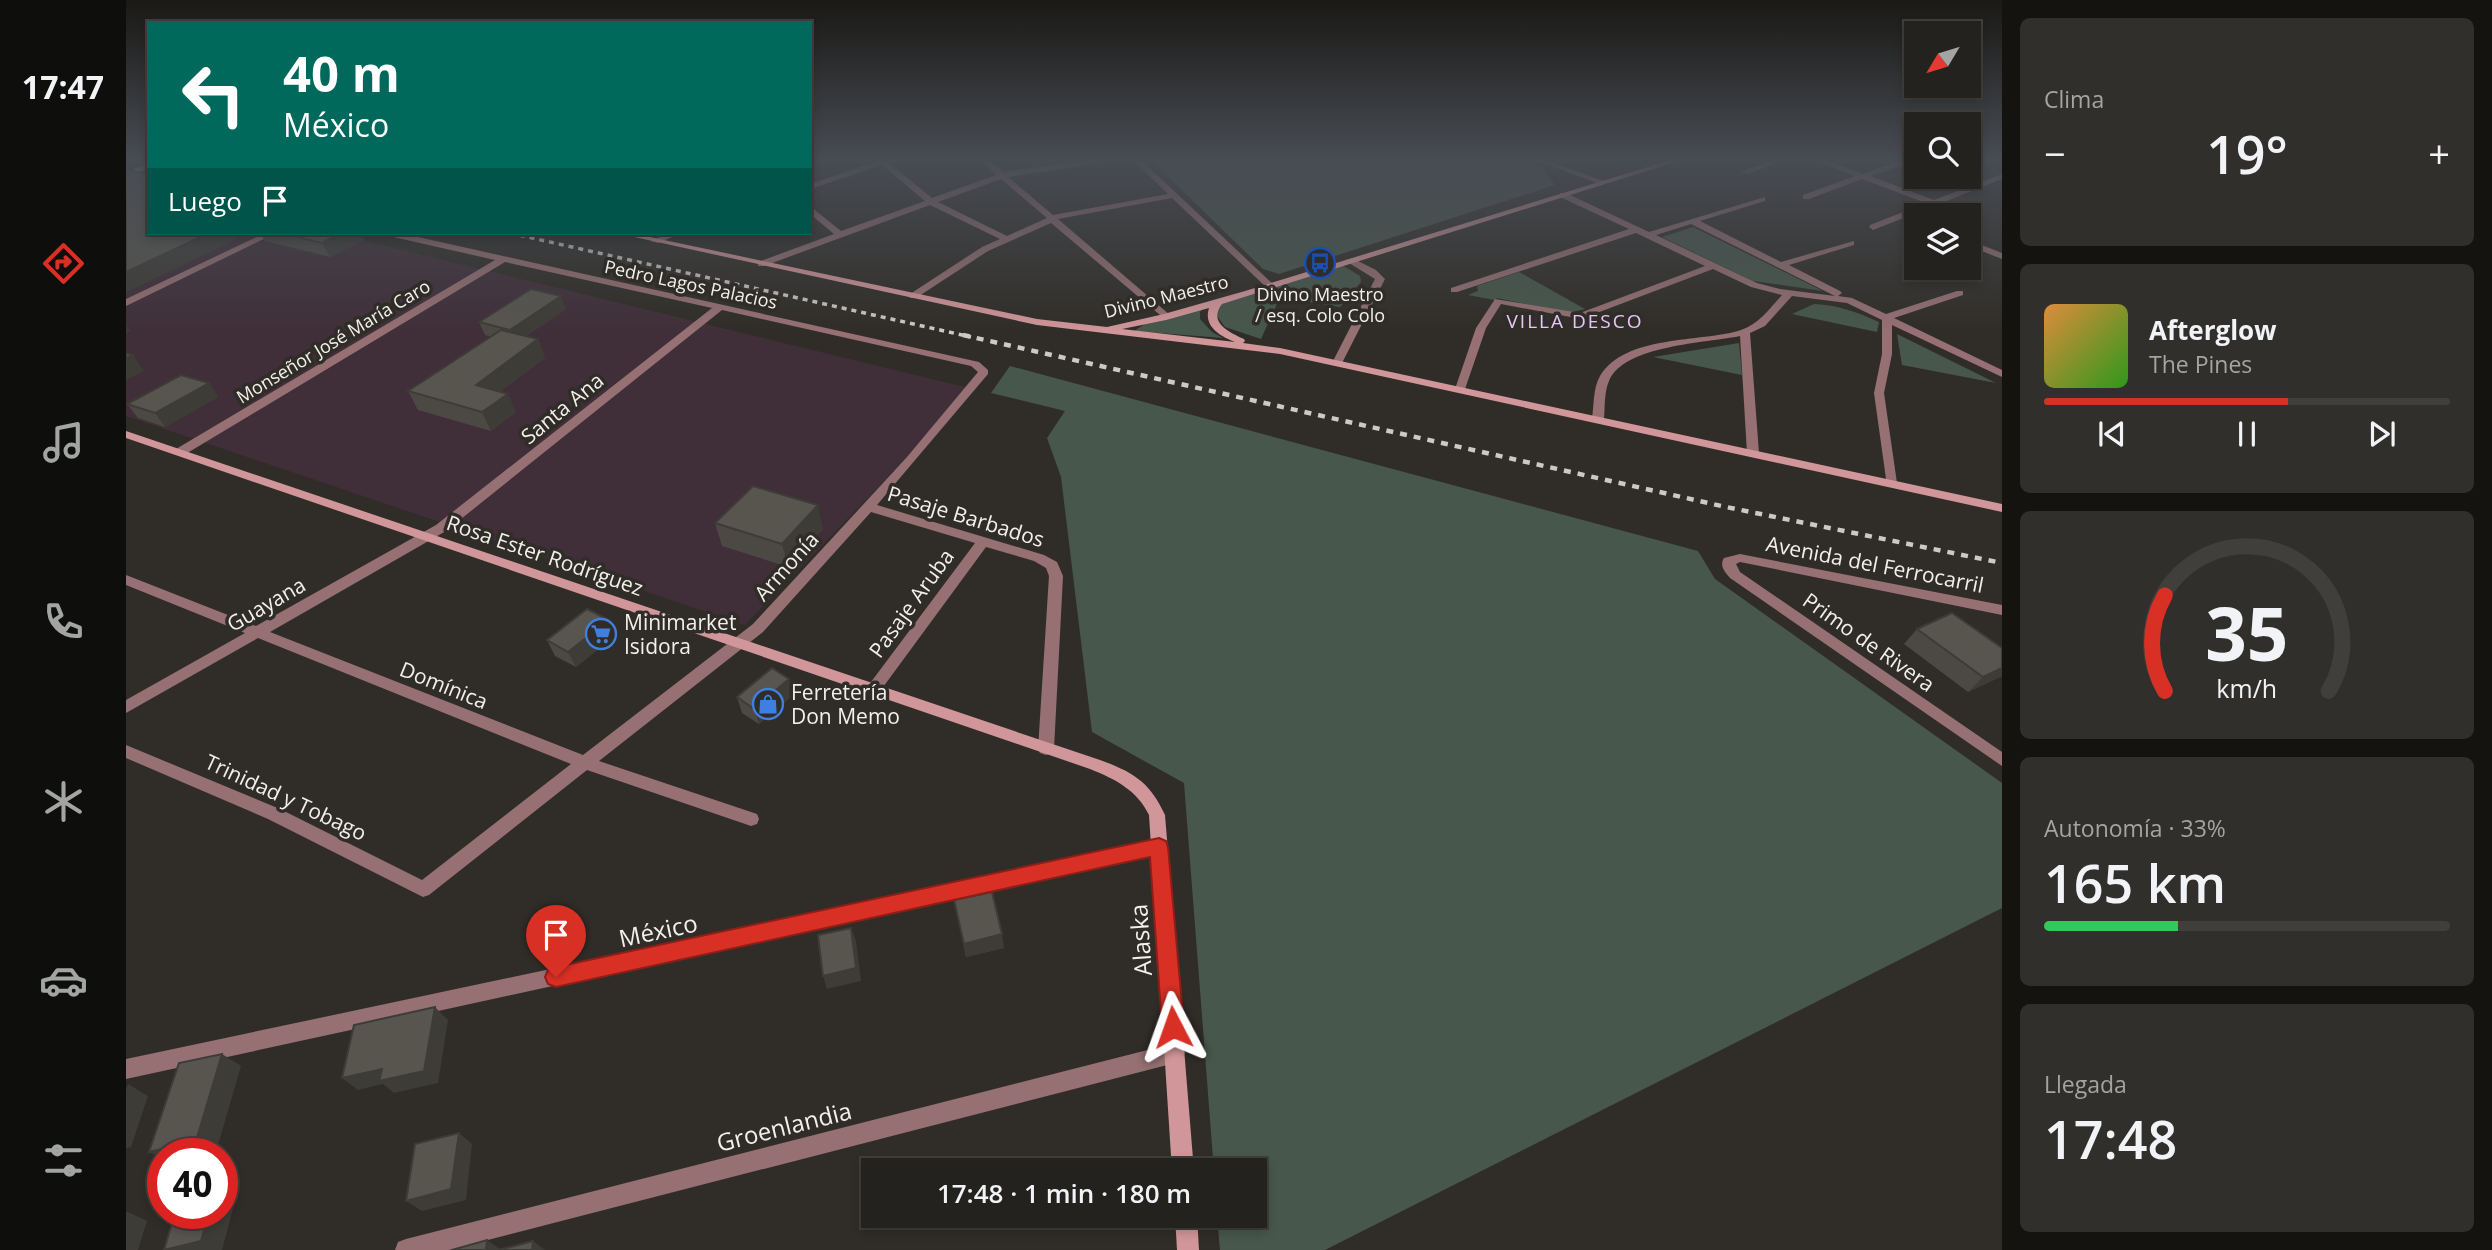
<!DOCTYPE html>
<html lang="es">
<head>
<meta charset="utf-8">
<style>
  body { margin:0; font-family:"Open Sans",sans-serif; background:#302f2b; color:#f1f3f6; height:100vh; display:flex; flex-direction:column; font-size:26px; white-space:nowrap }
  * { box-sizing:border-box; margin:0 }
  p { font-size:23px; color:#a3a4a4 }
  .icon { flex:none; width:38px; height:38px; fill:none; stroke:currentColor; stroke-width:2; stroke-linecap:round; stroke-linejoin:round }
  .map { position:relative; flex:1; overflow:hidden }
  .details { display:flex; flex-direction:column; gap:18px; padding:18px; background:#141310; width:490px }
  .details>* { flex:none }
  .banner { position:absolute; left:21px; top:21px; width:665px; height:214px; border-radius:0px; box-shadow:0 4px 10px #0003,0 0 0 2px #413f3c; background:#00695c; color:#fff; overflow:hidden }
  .needle { width:46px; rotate:232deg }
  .buttons { position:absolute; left:1778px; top:21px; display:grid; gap:14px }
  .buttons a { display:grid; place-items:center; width:77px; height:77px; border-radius:0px; background:#24221e; box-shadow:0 4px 10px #0003,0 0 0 2px #413f3c; font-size:35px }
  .speed { position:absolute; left:21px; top:1138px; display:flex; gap:14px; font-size:35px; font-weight:700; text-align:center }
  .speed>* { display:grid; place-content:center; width:91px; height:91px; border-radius:50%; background:#24221e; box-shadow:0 4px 10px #0003,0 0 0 2px #413f3c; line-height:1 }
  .speed .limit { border:10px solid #d22; background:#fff; color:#111 }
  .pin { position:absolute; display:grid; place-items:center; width:60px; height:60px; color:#fff; margin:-72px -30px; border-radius:50% 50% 50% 0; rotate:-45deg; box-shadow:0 0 7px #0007 }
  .pin .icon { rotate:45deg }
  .me { position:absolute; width:77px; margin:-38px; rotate:356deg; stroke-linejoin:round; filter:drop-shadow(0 0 5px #0008) }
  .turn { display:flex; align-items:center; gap:24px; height:147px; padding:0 21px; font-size:32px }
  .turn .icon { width:91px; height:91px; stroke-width:2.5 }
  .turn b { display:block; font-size:49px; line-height:60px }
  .then { display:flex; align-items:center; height:66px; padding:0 21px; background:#0003; gap:14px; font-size:26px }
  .big { font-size:52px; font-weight:600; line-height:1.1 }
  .details .card { flex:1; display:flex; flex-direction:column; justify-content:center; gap:10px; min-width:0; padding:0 24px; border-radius:10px; background:#302f2b }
  .details .dial { align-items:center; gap:0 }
  .dial svg { height:182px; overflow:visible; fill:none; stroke:#413f3c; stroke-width:7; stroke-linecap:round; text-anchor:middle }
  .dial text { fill:#f1f3f6; stroke:none }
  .song { display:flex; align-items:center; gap:21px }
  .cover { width:84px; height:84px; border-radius:10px; background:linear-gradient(135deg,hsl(30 70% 55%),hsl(110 70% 35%)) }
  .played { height:7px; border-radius:4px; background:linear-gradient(90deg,#d93025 60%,#413f3c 60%) }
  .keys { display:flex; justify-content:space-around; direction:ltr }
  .heat { display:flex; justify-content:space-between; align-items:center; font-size:38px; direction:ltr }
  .charge { height:10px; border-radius:5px; background:linear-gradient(90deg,#34c759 33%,#413f3c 0) }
  .trip { position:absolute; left:735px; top:1158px; width:406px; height:70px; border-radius:0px; background:#24221e; box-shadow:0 4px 10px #0003,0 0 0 2px #413f3c; font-weight:600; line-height:70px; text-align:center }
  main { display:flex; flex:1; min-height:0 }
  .dock { display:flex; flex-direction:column; width:126px; justify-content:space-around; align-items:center; background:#0e0e0c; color:#a3a4a4 }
  .dock .icon { width:49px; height:49px }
  .dock .current { color:#d93025 }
  .dock b { font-size:32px; color:#f1f3f6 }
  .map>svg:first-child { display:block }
</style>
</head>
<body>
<main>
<nav class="dock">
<b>17:47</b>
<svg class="icon current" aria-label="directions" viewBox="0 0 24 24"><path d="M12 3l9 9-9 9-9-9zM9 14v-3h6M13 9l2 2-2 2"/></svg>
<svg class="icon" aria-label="music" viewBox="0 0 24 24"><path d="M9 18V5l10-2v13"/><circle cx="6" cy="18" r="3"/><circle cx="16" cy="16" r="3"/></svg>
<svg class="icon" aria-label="phone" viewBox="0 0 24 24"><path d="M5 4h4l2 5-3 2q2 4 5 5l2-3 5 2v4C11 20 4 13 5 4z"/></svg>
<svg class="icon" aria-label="climate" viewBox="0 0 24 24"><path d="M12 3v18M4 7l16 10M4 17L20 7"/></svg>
<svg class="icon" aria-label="car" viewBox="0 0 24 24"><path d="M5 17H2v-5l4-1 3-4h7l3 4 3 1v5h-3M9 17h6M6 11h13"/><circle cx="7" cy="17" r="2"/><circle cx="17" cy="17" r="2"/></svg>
<svg class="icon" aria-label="filters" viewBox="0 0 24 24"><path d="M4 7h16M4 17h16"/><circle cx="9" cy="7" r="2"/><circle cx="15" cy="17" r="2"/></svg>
</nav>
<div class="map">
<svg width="1876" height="1250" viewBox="0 0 1876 1250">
  <rect width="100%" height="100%" fill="#302d28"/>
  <!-- industrial -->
  <path fill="#402f39" d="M0 183 23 233H206L847 389 619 625 0 416Z"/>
  <!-- green -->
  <g fill="#47574b">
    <path d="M1078 158H1391L1416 167 1429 185 1153 274 1137 269 1027 162 1032 159Z"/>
    <path d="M1567 227 1697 291 1627 281 1536 237Z"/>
    <path d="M1216 265 1234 276 1235 282 1214 307 1154 297 1135 339 1099 327 1089 313 1092 306 1102 300Z"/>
    <path d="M1393 272 1459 309 1443 313 1371 298 1369 300 1342 295 1352 291 1351 286Z"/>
    <path d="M1688 304C1712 305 1731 312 1753 322L1751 332 1666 314Z"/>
    <path d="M1079 306 1074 312V319L1086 332 1097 338 1008 331 1019 324Z"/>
    <path d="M1771 334 1870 383 1776 365Z"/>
    <path d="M1613 343 1616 375 1527 357Z"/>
    <path d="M884 366 1572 551 1589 579 1876 783V908L1199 1250H1094L1091 1216H1129V1171H1088L1058 783 966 732 935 477 921 438 939 411 865 393Z"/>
  </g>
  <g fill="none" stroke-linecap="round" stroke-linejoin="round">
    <!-- street -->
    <g fill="#967073" fill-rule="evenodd">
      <path d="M749 158H773L763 163 806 198 870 175 852 158H860L878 172 979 158H996L992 160 882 177 927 215 1042 194 1005 158H1013L1149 286 1141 288 1046 198 932 219 1044 315 1045 317 1040 320 925 223 862 251 790 298H784V294L856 247 874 239 804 205 638 266H632V262L708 234 684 214V206L715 231 799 201 756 165 684 189V184L752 161ZM875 179 921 218 881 236 812 202Z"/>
      <path d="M1403 158H1413L1481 182 1474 184Z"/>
      <path d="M1653 158H1663L1622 174 1615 172Z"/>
      <path d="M1683 158H1693L1737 174 1781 158H1790V160L1744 176 1808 200 1876 174V179L1747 230 1743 227 1744 225 1800 203 1736 179 1683 199H1677V195L1729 176Z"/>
      <path d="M1434 193H1440L1523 232 1639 197V201L1574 221 1655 262 1728 241V245L1663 265 1714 291 1716 293 1712 296 1726 298 1760 314 1831 291H1837V295L1768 318 1876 370V377L1766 325V354L1758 393 1771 483 1765 487 1761 486 1748 393 1756 354V320L1721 303 1666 296 1639 326 1624 333 1633 453 1631 456H1623L1621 453 1614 336C1581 343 1498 345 1483 381 1478 392 1479 407 1478 419L1472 422 1468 421 1466 419C1468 405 1467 388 1474 376 1500 334 1574 343 1615 330 1633 324 1644 308 1656 295L1625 287 1587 269 1455 319 1375 304 1360 328 1339 389 1338 391H1330L1329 389 1350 328 1369 299 1454 313 1579 266 1510 233 1331 292H1325V288L1503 229 1434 197ZM1565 224 1709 296 1654 289 1631 283 1530 235Z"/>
      <path d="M139 233H150L0 306V299Z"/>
      <path d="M259 233H274L853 362 862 370V374L751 505 918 555 931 562 937 576 928 749 926 753 920 755 914 753 912 749 923 576 920 568 908 561 860 547 752 694H742L740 690 742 686 849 543 745 512 637 632 473 761 631 814 633 819 631 824 625 826 461 770 303 895 297 897 142 819 0 758V745L154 809 296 880 445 764 132 638 0 713V700L119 633 0 585V575L130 626 310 525 586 308 379 262 58 455H50V449L369 260 263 236ZM596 310 845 366 852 372 781 457 627 624 457 755 144 632 320 531Z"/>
      <path d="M544 233H556L532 243 524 241Z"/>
      <path d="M1843 240 1876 253V259L1843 246Z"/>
      <path d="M1226 258 1250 270 1259 279 1216 363 1211 366 1206 363 1249 279 1223 263 1221 261Z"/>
      <path d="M1614 554 1876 605V615L1614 562 1610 564 1614 572 1876 752V766L1604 578C1599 572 1593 566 1598 558Z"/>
      <path d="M1033 840 1039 842 1041 847 1039 852 1033 854 0 1079V1059Z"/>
      <path d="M1049 1043 1056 1046 1059 1053 1056 1060 1049 1063 323 1250H269L272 1242 280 1239Z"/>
    </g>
    <!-- secondary -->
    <g fill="#d19699" fill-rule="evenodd">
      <path d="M1551 158H1562L1096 304C1082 322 1102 332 1118 339L1119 341 1117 343 1154 348 1876 504V512L1154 354 911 325 490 233H505L911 319 981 327 1038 314 1119 291ZM1083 308C1077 326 1094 336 1109 342L996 329 1040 320Z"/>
      <path d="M23 163V168L0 177V172Z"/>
      <path d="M0 431 974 760C1007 772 1024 782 1039 815L1068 1171H1046L1023 815C1011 790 989 779 964 769L0 438Z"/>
      <path d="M1049 1216H1071L1073 1250H1051Z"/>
    </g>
    <!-- rail-far1 -->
    <path stroke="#cdcac6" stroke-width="3.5" stroke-dasharray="5 5" stroke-linecap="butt" d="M384 233 845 337"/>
    <!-- rail -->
    <path stroke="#cdcac6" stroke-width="4.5" stroke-dasharray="7 7" stroke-linecap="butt" d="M837 335 1600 507 1876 563"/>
  </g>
  <!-- wall -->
  <g fill="#4c4944">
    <path d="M0 169 23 233H133L123 237 116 236 0 292Z"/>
    <path d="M134 233H234L238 240 204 257 139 241Z"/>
    <path d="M440 309 400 336 412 339 419 358 375 391 390 412 365 431 292 410 282 391 365 337 359 335 353 322Z"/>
    <path d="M83 383 92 397 39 427 12 418 1 404Z"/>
    <path d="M589 523 697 529 662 567 596 546Z"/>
    <path d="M483 620 490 635 450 667 429 656 421 640Z"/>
    <path d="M1791 629 1876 676 1842 692 1778 644Z"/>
    <path d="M668 694 633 724 616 713 611 697Z"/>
    <path d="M828 900 878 948 840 957Z"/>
  </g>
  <!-- shaded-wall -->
  <g fill="#3e3c37">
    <path d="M83 233H114L116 236 0 292V272Z"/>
    <path d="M121 233H133L123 237Z"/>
    <path d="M216 233H234L238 240 204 257 196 243Z"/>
    <path d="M435 296 440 309 390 343 384 330Z"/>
    <path d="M0 325 5 331 0 334Z"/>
    <path d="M412 339 419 358 359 403 350 385Z"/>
    <path d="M7 355 18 371 0 380V358Z"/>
    <path d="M83 383 92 397 39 427 29 413Z"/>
    <path d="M382 394 390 412 365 431 356 412Z"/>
    <path d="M692 505 697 529 662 567 656 544Z"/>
    <path d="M483 620 490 635 450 667 442 652Z"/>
    <path d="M1876 668V676L1842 692 1857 677Z"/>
    <path d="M663 679 668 694 633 724 628 709Z"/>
    <path d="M725 928 730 941 735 981 701 989 697 976Z"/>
    <path d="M876 934 878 948 840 957 838 944Z"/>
    <path d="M309 1007 322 1020 312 1083 268 1093 257 1084 232 1090 216 1078 256 1069Z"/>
    <path d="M96 1054 115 1066 90 1152 85 1153H37V1159L23 1152Z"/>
    <path d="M2 1084 22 1096 5 1147 0 1148V1089Z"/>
    <path d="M333 1133 346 1144 340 1200 296 1211 280 1201Z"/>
    <path d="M96 1177 113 1186 96 1250H42L83 1213H96Z"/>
    <path d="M0 1211 21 1221 12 1250H0Z"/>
    <path d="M361 1240 375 1250H360Z"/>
    <path d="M407 1241 419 1250H406Z"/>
  </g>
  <!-- building -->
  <g fill="#58554f" stroke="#3e3c37" stroke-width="2">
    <path d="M0 169 23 175V233H83L0 272Z"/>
    <path d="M155 233H216L196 243Z"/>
    <path d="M405 289 435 296 384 330 353 322Z"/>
    <path d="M375 330 412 339 350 385 382 394 356 412 282 391Z"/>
    <path d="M0 353 7 355 0 358Z"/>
    <path d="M55 375 83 383 29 413 1 404Z"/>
    <path d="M627 486 692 505 656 544 589 523Z"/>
    <path d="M461 609 483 620 442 652 421 640Z"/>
    <path d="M1826 613 1876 648V668L1857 677 1791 629Z"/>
    <path d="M646 668 663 679 628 709 611 697Z"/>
    <path d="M866 892 876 934 838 944 828 900Z"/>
    <path d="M725 928 730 968 697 976 692 935Z"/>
    <path d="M309 1007 298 1071 253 1081 256 1069 216 1078 228 1025Z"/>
    <path d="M96 1054 70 1141 23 1152 53 1063Z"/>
    <path d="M333 1133 325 1189 280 1201 289 1144Z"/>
    <path d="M49 1213H83L75 1241 38 1250Z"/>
    <path d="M361 1240 360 1250H326Z"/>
    <path d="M407 1241 406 1250H373Z"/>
  </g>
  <!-- sky -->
  <linearGradient id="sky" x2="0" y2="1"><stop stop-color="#1a1916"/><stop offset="0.48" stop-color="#484c53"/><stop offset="1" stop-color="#484c53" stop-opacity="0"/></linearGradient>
  <rect width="1876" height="332" fill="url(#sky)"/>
  <!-- route -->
  <path fill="#d93025" stroke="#8d1f18" stroke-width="2" d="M1033 838 1040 841 1042 847 1058 1027 1055 1035 1047 1038 1039 1035 1036 1027 1024 857 430 987 422 984 419 977 422 970 430 967Z"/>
  <!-- icons -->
  <defs>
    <g id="bus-ring" transform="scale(1.575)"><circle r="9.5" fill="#302d28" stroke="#1a4fb4" stroke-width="1.5"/><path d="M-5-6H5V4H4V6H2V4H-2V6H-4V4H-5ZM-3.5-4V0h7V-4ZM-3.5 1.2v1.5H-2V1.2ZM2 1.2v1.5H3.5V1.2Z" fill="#1a4fb4"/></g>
    <g id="supermarket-ring" transform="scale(1.575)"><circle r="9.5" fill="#302d28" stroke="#3f7fe0" stroke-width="1.5"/><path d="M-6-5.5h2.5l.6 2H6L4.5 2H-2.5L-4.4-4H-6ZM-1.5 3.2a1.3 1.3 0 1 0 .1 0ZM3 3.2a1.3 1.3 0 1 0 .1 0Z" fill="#3f7fe0"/></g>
    <g id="shop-ring" transform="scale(1.575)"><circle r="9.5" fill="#302d28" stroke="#3f7fe0" stroke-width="1.5"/><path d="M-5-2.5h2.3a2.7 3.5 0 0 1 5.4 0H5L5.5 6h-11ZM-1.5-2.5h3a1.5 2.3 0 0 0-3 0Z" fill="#3f7fe0"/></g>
  </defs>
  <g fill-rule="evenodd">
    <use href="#bus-ring" x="1194" y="263"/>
    <use href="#supermarket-ring" x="475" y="634"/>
    <use href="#shop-ring" x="642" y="704"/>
  </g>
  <g text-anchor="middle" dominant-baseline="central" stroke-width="7" stroke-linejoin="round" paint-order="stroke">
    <!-- far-street labels -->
    <g font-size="18" fill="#f2f0ec" stroke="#302d28">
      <text transform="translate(565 284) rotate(12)">Pedro Lagos Palacios</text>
      <text transform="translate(1040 296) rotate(-14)">Divino Maestro</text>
      <text transform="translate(207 341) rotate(-31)">Monseñor José María Caro</text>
    </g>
    <!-- far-poi labels -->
    <g font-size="18" fill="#f2f0ec" stroke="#302d28">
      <text x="1194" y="294">Divino Maestro<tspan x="1194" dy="21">/ esq. Colo Colo</tspan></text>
    </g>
    <!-- far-neighbourhood labels -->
    <g font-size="19" letter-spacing="2" fill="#e6c5f9" stroke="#302d28">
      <text x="1449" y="321">VILLA DESCO</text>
    </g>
    <!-- street labels -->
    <g font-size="21" fill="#f2f0ec" stroke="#302d28">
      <text transform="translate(436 408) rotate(-39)">Santa Ana</text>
      <text transform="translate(840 516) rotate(17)">Pasaje Barbados</text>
      <text transform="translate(419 555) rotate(19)">Rosa Ester Rodríguez</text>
      <text transform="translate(1749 564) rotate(11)">Avenida del Ferrocarril</text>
      <text transform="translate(660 566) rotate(-48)">Armonía</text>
      <text transform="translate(785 603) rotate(-54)">Pasaje Aruba</text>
      <text transform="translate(140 604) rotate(-30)">Guayana</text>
      <text transform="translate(1743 642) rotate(35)">Primo de Rivera</text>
      <text transform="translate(318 685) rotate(22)">Domínica</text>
      <text transform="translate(160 797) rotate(25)">Trinidad y Tobago</text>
    </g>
    <!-- poi labels -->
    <g font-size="21" fill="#f2f0ec" stroke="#302d28" text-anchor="start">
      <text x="498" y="622">Minimarket<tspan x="498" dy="24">Isidora</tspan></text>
      <text x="665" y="692">Ferretería<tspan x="665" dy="24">Don Memo</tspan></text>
    </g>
    <!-- near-street labels -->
    <g font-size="24" fill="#f2f0ec" stroke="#302d28">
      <text transform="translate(532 930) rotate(-12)">México</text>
      <text transform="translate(1014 940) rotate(-94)">Alaska</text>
      <text transform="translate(658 1126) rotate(-14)">Groenlandia</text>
    </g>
  </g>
</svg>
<div class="buttons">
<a><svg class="needle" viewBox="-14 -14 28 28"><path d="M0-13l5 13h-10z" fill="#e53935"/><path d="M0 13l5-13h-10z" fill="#a3a4a4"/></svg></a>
<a><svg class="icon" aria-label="search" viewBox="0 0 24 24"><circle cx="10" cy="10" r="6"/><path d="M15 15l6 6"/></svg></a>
<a><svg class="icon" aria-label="layers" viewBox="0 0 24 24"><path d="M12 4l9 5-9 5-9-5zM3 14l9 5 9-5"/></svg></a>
</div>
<div class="speed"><div class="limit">40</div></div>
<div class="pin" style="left:430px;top:977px;background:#d93025"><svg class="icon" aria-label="arrive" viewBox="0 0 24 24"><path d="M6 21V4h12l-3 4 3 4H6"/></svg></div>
<svg class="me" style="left:1047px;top:1027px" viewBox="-20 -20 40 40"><path d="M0-17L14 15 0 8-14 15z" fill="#d93025" stroke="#fff" stroke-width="4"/></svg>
<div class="trip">17:48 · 1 min · 180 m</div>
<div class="banner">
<div class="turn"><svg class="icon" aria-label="left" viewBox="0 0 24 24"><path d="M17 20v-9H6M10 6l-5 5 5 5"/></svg><div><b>40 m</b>México</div></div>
<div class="then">Luego<svg class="icon" aria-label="arrive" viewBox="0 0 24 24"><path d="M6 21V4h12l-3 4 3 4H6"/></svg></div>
</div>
</div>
<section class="details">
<div class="card"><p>Clima</p>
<div class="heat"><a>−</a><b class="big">19°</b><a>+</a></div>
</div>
<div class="card">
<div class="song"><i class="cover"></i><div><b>Afterglow</b><p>The Pines</p></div></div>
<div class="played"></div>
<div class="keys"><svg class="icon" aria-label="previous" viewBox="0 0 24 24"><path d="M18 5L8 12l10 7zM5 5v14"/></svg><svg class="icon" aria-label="pause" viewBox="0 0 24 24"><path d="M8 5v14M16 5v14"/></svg><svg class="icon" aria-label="next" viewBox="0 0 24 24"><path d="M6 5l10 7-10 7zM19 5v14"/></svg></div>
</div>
<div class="card dial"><svg viewBox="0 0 100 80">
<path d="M14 69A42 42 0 1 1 86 69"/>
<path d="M14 69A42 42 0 0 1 14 27" stroke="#d93025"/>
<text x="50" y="56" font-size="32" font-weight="700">35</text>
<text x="50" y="72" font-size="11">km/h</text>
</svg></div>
<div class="card"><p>Autonomía · 33%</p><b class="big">165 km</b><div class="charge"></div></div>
<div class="card"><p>Llegada</p><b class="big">17:48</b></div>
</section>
</main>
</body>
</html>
